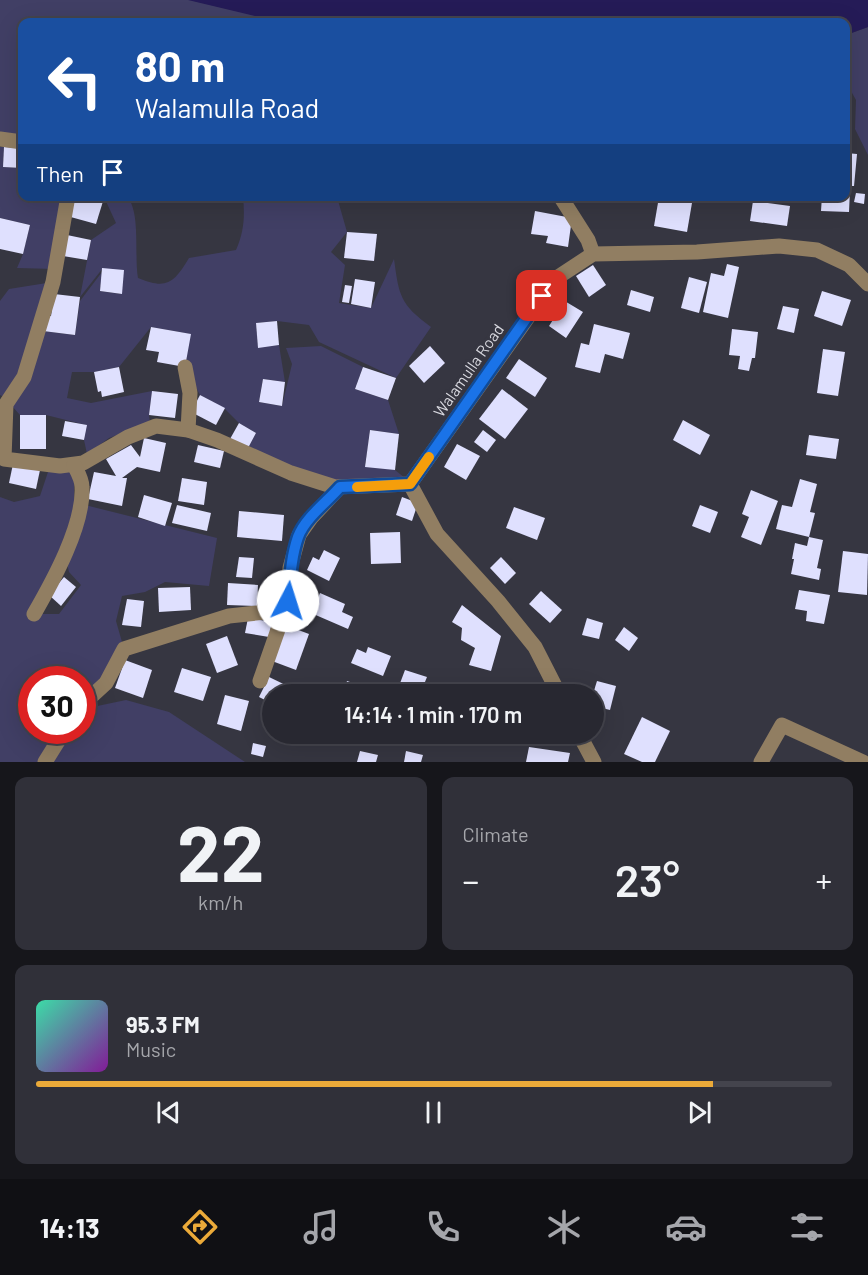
<!DOCTYPE html>
<html lang="en">
<head>
<meta charset="utf-8">
<style>
  body { margin:0; font-family:Barlow,sans-serif; background:#303039; color:#f1f3f6; height:100vh; display:flex; flex-direction:column; font-size:22px; white-space:nowrap }
  * { box-sizing:border-box; margin:0 }
  p { font-size:20px; color:#a5a6ab }
  .icon { flex:none; width:33px; height:33px; fill:none; stroke:currentColor; stroke-width:2; stroke-linecap:round; stroke-linejoin:round }
  .map { position:relative; height:762px; overflow:hidden }
  .sheet { display:flex; flex-direction:column; gap:15px; padding:15px; background:#16161b; flex:1 }
  .sheet>* { flex:none }
  .banner { position:absolute; left:18px; top:18px; width:832px; height:183px; border-radius:12px; box-shadow:0 6px 24px #0002,0 0 0 2px #44444d; background:#1a4fa0; color:#fff; overflow:hidden }
  .speed { position:absolute; left:18px; top:666px; display:flex; gap:12px; font-size:30px; font-weight:700; text-align:center }
  .speed>* { display:grid; place-content:center; width:78px; height:78px; border-radius:50%; background:#282831; box-shadow:0 6px 24px #0002,0 0 0 2px #44444d; line-height:1 }
  .speed .limit { border:9px solid #d22; background:#fff; color:#111 }
  .pin { position:absolute; display:grid; place-items:center; width:51px; height:51px; color:#fff; margin:-26px; border-radius:12px; box-shadow:0 3px 9px #0006 }
  .me { position:absolute; width:66px; margin:-33px; rotate:5deg; stroke-linejoin:round; filter:drop-shadow(0 0 4px #0008) }
  .turn { display:flex; align-items:center; gap:21px; height:126px; padding:0 18px; font-size:27px }
  .turn .icon { width:78px; height:78px; stroke-width:2.5 }
  .turn b { display:block; font-size:42px; line-height:51px }
  .then { display:flex; align-items:center; height:57px; padding:0 18px; background:#0003; gap:12px; font-size:22px }
  .big { font-size:45px; font-weight:600; line-height:1.1 }
  .sheet .card { flex:1; display:flex; flex-direction:column; justify-content:center; gap:9px; min-width:0; padding:0 21px; border-radius:12px; background:#303039 }
  .sheet .dial { align-items:center; gap:0 }
  .dial b { font-size:78px; line-height:1 }
  .song { display:flex; align-items:center; gap:18px }
  .cover { width:72px; height:72px; border-radius:9px; background:linear-gradient(135deg,hsl(160 70% 55%),hsl(290 70% 35%)) }
  .played { height:6px; border-radius:3px; background:linear-gradient(90deg,#ebaa39 85%,#44444d 85%) }
  .keys { display:flex; justify-content:space-around; direction:ltr }
  .heat { display:flex; justify-content:space-between; align-items:center; font-size:33px; direction:ltr }
  .sheet .tiles { flex:1; display:grid; gap:15px; grid-template-columns:1fr 1fr }
  .card:last-child { grid-column:span 2 }
  .trip { position:absolute; left:262px; top:684px; width:342px; height:60px; border-radius:30px; background:#282831; box-shadow:0 6px 24px #0002,0 0 0 2px #44444d; font-weight:600; line-height:60px; text-align:center }
  .menu { display:flex; height:96px; justify-content:space-around; align-items:center; background:#101014; color:#a5a6ab }
  .menu .icon { width:42px; height:42px }
  .menu .selected { color:#ebaa39 }
  .menu b { font-size:27px; color:#f1f3f6 }
  .map>svg:first-child { display:block }
</style>
</head>
<body>
<div class="map">
<svg width="868" height="762" viewBox="0 0 868 762">
  <rect width="100%" height="100%" fill="#363641"/>
  <!-- green -->
  <g fill="#413f65">
    <path d="M0 0H190L284 22H22V142L0 139Z"/>
    <path d="M868 27V155L855 129 856 100 846 82V35Z"/>
    <path d="M0 147H4L3 167 22 168V196L68 197 55 269 17 268 23 254 30 225 0 218Z"/>
    <path d="M104 197H127C141 211 134 257 138 278 167 290 174 283 189 258L236 250C244 232 245 216 243 197H337L347 232 331 252 345 265 339 303 371 308 394 259C399 296 400 304 431 327L396 378 319 342 309 325 277 321 256 323 258 347 279 345 285 382 263 379 259 402 282 406 292 364 286 348 321 346 363 367 355 389 388 400 399 434 370 430 365 466 395 470 405 478 337 482 293 469 248 448 256 433 239 423 224 408 200 395 185 367 190 334 151 327 119 367 94 372H72L67 398 91 403 152 391 149 415 150 423 109 438 87 454 84 440 86 425 46 415H20L11 405 43 331 75 335 80 301 102 272 100 291 121 294 103 268 80 297 91 240 116 223Z"/>
    <path d="M53 282 23 378 4 397 0 395V301L9 289Z"/>
    <path d="M74 465V507L59 557 35 614H59L81 585 69 572 65 555 81 504 217 538 209 586 165 582 145 592 122 596 116 621 124 649 83 705 82 680H32V730H82L83 709 126 700 169 712 245 762H0V497L14 502 40 496 48 472Z"/>
  </g>
  <!-- water -->
  <path fill="#251b57" d="M188 0H868V27L846 35V22H280Z"/>
  <!-- building -->
  <g fill="#dfe0fe">
    <path d="M4 147 22 148V168L3 167Z"/>
    <path d="M846 153 857 154 854 186H846Z"/>
    <path d="M846 190H850L849 212 821 211 822 196H846Z"/>
    <path d="M856 193 865 194 864 204 854 202Z"/>
    <path d="M72 196 104 198 96 224 67 216Z"/>
    <path d="M659 197 692 203 687 232 654 226Z"/>
    <path d="M753 201 790 206 787 226 750 221Z"/>
    <path d="M535 211 572 218 568 247 546 243 548 236 531 234Z"/>
    <path d="M0 218 30 225 23 254 0 249Z"/>
    <path d="M347 232 377 234 374 261 344 258Z"/>
    <path d="M67 235 91 240 87 260 63 256Z"/>
    <path d="M727 264 739 267 728 318 703 312 711 273 724 276Z"/>
    <path d="M593 265 606 285 589 297 576 276Z"/>
    <path d="M102 268 124 270 122 294 100 291Z"/>
    <path d="M689 277 707 282 699 313 681 308Z"/>
    <path d="M355 279 375 282 371 308 351 304Z"/>
    <path d="M345 285 352 286 349 303 342 302Z"/>
    <path d="M631 290 654 297 650 312 627 305Z"/>
    <path d="M822 291 851 300 842 326 814 316Z"/>
    <path d="M54 294 80 297 75 335 43 331 45 315 51 316Z"/>
    <path d="M558 297 583 312 566 338 549 326 558 312 551 308Z"/>
    <path d="M783 306 799 309 794 333 777 329Z"/>
    <path d="M277 321 279 345 258 348 256 323Z"/>
    <path d="M594 324 630 333 623 359 605 354 600 373 575 367 581 343 589 345Z"/>
    <path d="M151 327 191 334 185 367 157 362 159 352 146 350Z"/>
    <path d="M732 329 758 332 755 358H752L749 371 738 369 740 356 729 355Z"/>
    <path d="M430 346 445 363 424 383 409 366Z"/>
    <path d="M823 349 845 352 838 396 817 393Z"/>
    <path d="M519 359 547 378 535 397 506 378Z"/>
    <path d="M119 367 124 392 102 397 101 391 98 392 94 372Z"/>
    <path d="M363 367 396 378 388 400 355 389Z"/>
    <path d="M263 379 285 382 282 406 259 402Z"/>
    <path d="M502 389 528 409 505 439 479 419Z"/>
    <path d="M152 391 178 394 175 418 149 415Z"/>
    <path d="M200 395 225 408 216 425 191 412Z"/>
    <rect x="20" y="415" width="26" height="34"/>
    <path d="M683 420 710 435 700 455 673 440Z"/>
    <path d="M65 421 87 425 84 440 62 436Z"/>
    <path d="M239 423 256 433 248 448 230 439Z"/>
    <path d="M370 430 399 434 395 470 365 467Z"/>
    <path d="M483 430 496 440 487 452 474 442Z"/>
    <path d="M809 435 839 439 836 459 806 455Z"/>
    <path d="M144 438 166 443 160 472 137 467 122 478H127L122 506 88 499 94 472 116 476 106 459 131 445 140 457Z"/>
    <path d="M457 444 480 456 466 480 444 467Z"/>
    <path d="M198 445 224 451 220 468 194 462Z"/>
    <path d="M13 464 40 470 36 489 9 483Z"/>
    <path d="M182 478 207 482 204 505 178 501Z"/>
    <path d="M800 479 817 484 810 512 815 513 809 537 776 529 782 505 792 507Z"/>
    <path d="M751 490 778 501 761 545 741 537 749 517 742 514Z"/>
    <path d="M144 495 172 503 165 526 138 517Z"/>
    <path d="M402 497 418 503 412 521 396 515Z"/>
    <path d="M177 505 211 513 207 531 172 523Z"/>
    <path d="M700 505 718 512 710 533 692 526Z"/>
    <path d="M514 507 545 518 537 540 506 528Z"/>
    <path d="M239 511 284 515 282 541 237 537Z"/>
    <path d="M400 532 401 563 371 564 370 533Z"/>
    <path d="M809 537 823 540 817 568 821 569 819 580 791 574 794 559H792L795 543 807 546Z"/>
    <path d="M324 550 340 558 329 581 307 570 313 557 319 560Z"/>
    <path d="M843 551 868 554 867 595 838 592Z"/>
    <path d="M239 557 254 558 252 578 236 577Z"/>
    <path d="M501 557 516 573 505 584 490 568Z"/>
    <path d="M64 577 76 587 61 606 49 595Z"/>
    <path d="M228 583 258 585 257 606 227 605Z"/>
    <path d="M190 587 191 610 159 612 158 588Z"/>
    <path d="M799 590 830 595 824 624 806 621 807 611 795 609Z"/>
    <path d="M541 591 562 610 550 623 529 604Z"/>
    <path d="M320 593 345 604 342 612 353 617 348 629 311 613Z"/>
    <path d="M127 599 144 601 141 627 122 625Z"/>
    <path d="M462 605 501 636 491 671 469 665 475 648 461 640 462 628 452 622Z"/>
    <path d="M248 618 272 622 269 637 245 633Z"/>
    <path d="M587 618 603 623 599 639 582 635Z"/>
    <path d="M285 625 309 634 296 670 272 661Z"/>
    <path d="M624 627 638 638 629 651 615 640Z"/>
    <path d="M227 636 238 665 217 673 206 644Z"/>
    <path d="M368 647 391 656 383 676 351 663 357 649 366 653Z"/>
    <path d="M125 660 152 670 143 698 115 688Z"/>
    <path d="M182 668 211 677 203 701 174 692Z"/>
    <path d="M405 670 427 677 420 694H396Z"/>
    <path d="M269 677 298 691 297 694H273V704L259 697Z"/>
    <path d="M347 681 374 690 373 694H343Z"/>
    <path d="M597 681 616 686 610 710 594 706 593 694Z"/>
    <path d="M225 695 249 701 241 731 217 724Z"/>
    <path d="M642 717 670 731 655 762H642L624 754Z"/>
    <path d="M253 743 266 746 263 757 251 754Z"/>
    <path d="M529 747 570 753 568 762H526Z"/>
    <path d="M360 751 378 755 376 762H357Z"/>
    <path d="M406 751 423 755 421 762H404Z"/>
  </g>
  <g fill="none" stroke-linecap="round" stroke-linejoin="round">
    <!-- minor -->
    <g stroke="#917e62" stroke-width="15">
      <path d="M0 139 22 142"/>
      <path d="M68 196 53 282 24 377 6 404 4 459 60 466 83 463 128 437 156 426 188 430 217 440 291 473 335 487 410 484"/>
      <path d="M560 196 588 240 593 254"/>
      <path d="M185 367 190 393 188 430"/>
      <path d="M34 614C53 581 84 525 82 487 82 479 77 471 74 465"/>
      <path d="M260 681 288 601 290 568 299 535 311 518 340 487"/>
      <path d="M559 694 535 647 498 601 437 534 410 484 555 279 593 254 697 252 779 246 817 250 849 265 868 284"/>
      <path d="M82 705 106 683 124 649 229 616 285 610"/>
      <path d="M579 734 594 762"/>
      <path d="M45 762 65 730"/>
      <path d="M761 762 782 725 863 762"/>
    </g>
  </g>
  <g fill="none" stroke-linecap="round" stroke-linejoin="round">
    <!-- route casing -->
    <g stroke="#114b97" stroke-width="15">
      <path id="route" d="M288 601C290 580 291 557 298 537 305 518 327 502 340 487L410 484 542 296"/>
    </g>
    <!-- route -->
    <use href="#route" stroke="#1a73e8" stroke-width="10"/>
    <!-- slow -->
    <path stroke="#f59e0b" stroke-width="10" d="M357 487 410 484 429 457"/>
  </g>
  <g text-anchor="middle" dominant-baseline="central" stroke-width="6" stroke-linejoin="round" paint-order="stroke">
    <!-- street labels -->
    <g font-size="16" fill="#d8d8df" stroke="#363641">
      <text transform="translate(468 370) rotate(-55)">Walamulla Road</text>
    </g>
  </g>
</svg>
<div class="speed"><div class="limit">30</div></div>
<div class="pin" style="left:542px;top:296px;background:#d93025"><svg class="icon" aria-label="arrive" viewBox="0 0 24 24"><path d="M6 21V4h12l-3 4 3 4H6"/></svg></div>
<svg class="me" style="left:288px;top:601px" viewBox="-20 -20 40 40"><circle r="19" fill="#fff"/><path d="M0-13L10 11 0 6-10 11z" fill="#1a73e8"/></svg>
<div class="trip">14:14 · 1 min · 170 m</div>
<div class="banner">
<div class="turn"><svg class="icon" aria-label="left" viewBox="0 0 24 24"><path d="M17 20v-9H6M10 6l-5 5 5 5"/></svg><div><b>80 m</b>Walamulla Road</div></div>
<div class="then">Then<svg class="icon" aria-label="arrive" viewBox="0 0 24 24"><path d="M6 21V4h12l-3 4 3 4H6"/></svg></div>
</div>
</div>
<section class="sheet">
<div class="tiles">
<div class="card dial"><b>22</b><p>km/h</p></div>
<div class="card"><p>Climate</p>
<div class="heat"><a>−</a><b class="big">23°</b><a>+</a></div>
</div>
<div class="card">
<div class="song"><i class="cover"></i><div><b>95.3 FM</b><p>Music</p></div></div>
<div class="played"></div>
<div class="keys"><svg class="icon" aria-label="previous" viewBox="0 0 24 24"><path d="M18 5L8 12l10 7zM5 5v14"/></svg><svg class="icon" aria-label="pause" viewBox="0 0 24 24"><path d="M8 5v14M16 5v14"/></svg><svg class="icon" aria-label="next" viewBox="0 0 24 24"><path d="M6 5l10 7-10 7zM19 5v14"/></svg></div>
</div>
</div>
</section>
<nav class="menu">
<b>14:13</b>
<svg class="icon selected" aria-label="directions" viewBox="0 0 24 24"><path d="M12 3l9 9-9 9-9-9zM9 14v-3h6M13 9l2 2-2 2"/></svg>
<svg class="icon" aria-label="music" viewBox="0 0 24 24"><path d="M9 18V5l10-2v13"/><circle cx="6" cy="18" r="3"/><circle cx="16" cy="16" r="3"/></svg>
<svg class="icon" aria-label="phone" viewBox="0 0 24 24"><path d="M5 4h4l2 5-3 2q2 4 5 5l2-3 5 2v4C11 20 4 13 5 4z"/></svg>
<svg class="icon" aria-label="climate" viewBox="0 0 24 24"><path d="M12 3v18M4 7l16 10M4 17L20 7"/></svg>
<svg class="icon" aria-label="car" viewBox="0 0 24 24"><path d="M5 17H2v-5l4-1 3-4h7l3 4 3 1v5h-3M9 17h6M6 11h13"/><circle cx="7" cy="17" r="2"/><circle cx="17" cy="17" r="2"/></svg>
<svg class="icon" aria-label="filters" viewBox="0 0 24 24"><path d="M4 7h16M4 17h16"/><circle cx="9" cy="7" r="2"/><circle cx="15" cy="17" r="2"/></svg>
</nav>
</body>
</html>
